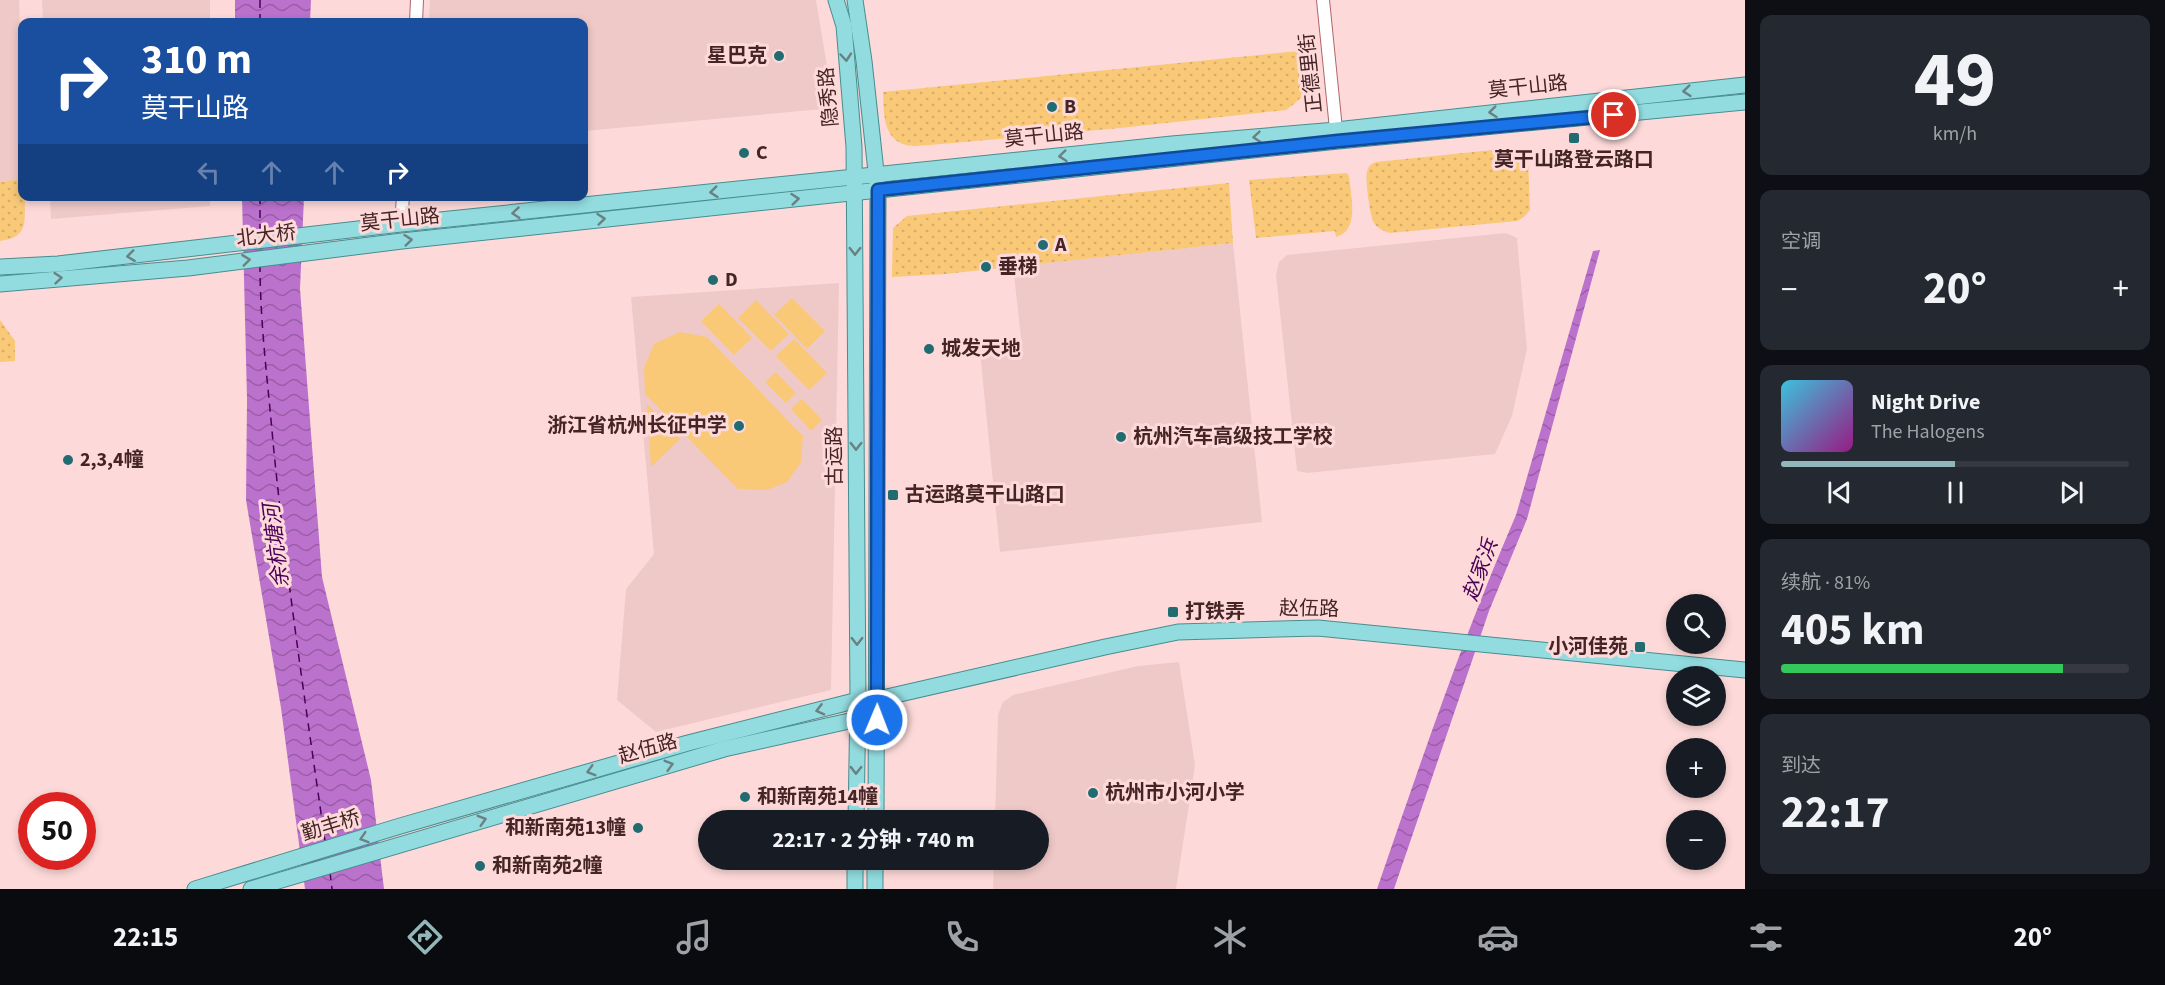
<!DOCTYPE html>
<html lang="zh">
<head>
<meta charset="utf-8">
<style>
  body { margin:0; font-family:"Source Sans 3","Noto Sans SC",sans-serif; background:#242831; color:#f1f3f6; height:100vh; display:flex; flex-direction:column; font-size:22px; white-space:nowrap }
  * { box-sizing:border-box; margin:0 }
  p { font-size:20px; color:#9ea1a6 }
  .icon { flex:none; width:33px; height:33px; fill:none; stroke:currentColor; stroke-width:2; stroke-linecap:round; stroke-linejoin:round }
  .map { position:relative; flex:1; overflow:hidden }
  .sheet { display:flex; flex-direction:column; gap:15px; padding:15px; background:#0d0f14; width:420px }
  .sheet>* { flex:none }
  .top-card { position:absolute; left:18px; top:18px; width:570px; height:183px; border-radius:12px; box-shadow:0 3px 9px #0003; background:#1a4fa0; color:#fff; overflow:hidden }
  .controls { position:absolute; left:1666px; top:594px; display:grid; gap:12px }
  .controls a { display:grid; place-items:center; width:60px; height:60px; border-radius:50%; background:#171b24; box-shadow:0 3px 9px #0003; font-size:30px }
  .speed { position:absolute; left:18px; top:792px; display:flex; gap:12px; font-size:30px; font-weight:700; text-align:center }
  .speed>* { display:grid; place-content:center; width:78px; height:78px; border-radius:50%; background:#171b24; box-shadow:0 3px 9px #0003; line-height:1 }
  .speed .limit { border:9px solid #d22; background:#fff; color:#111 }
  .pin { position:absolute; display:grid; place-items:center; width:51px; height:51px; color:#fff; margin:-26px; border:3px solid #fff; border-radius:50%; box-shadow:0 2px 6px #0007 }
  .me { position:absolute; width:66px; margin:-33px; rotate:1deg; stroke-linejoin:round; filter:drop-shadow(0 0 4px #0008) }
  .turn { display:flex; align-items:center; gap:21px; height:126px; padding:0 24px; font-size:27px }
  .turn .icon { width:78px; height:78px; stroke-width:2.5 }
  .turn b { display:block; font-size:42px; line-height:51px }
  .lanes { display:flex; align-items:center; height:57px; padding:0 24px; background:#0003; justify-content:center; gap:30px; direction:ltr }
  .lanes .off { opacity:.35 }
  .big { font-size:45px; font-weight:700; line-height:1.1 }
  .sheet .widget { flex:1; display:flex; flex-direction:column; justify-content:center; gap:9px; min-width:0; padding:0 21px; border-radius:12px; background:#242831 }
  .sheet .dial { align-items:center; gap:0 }
  .dial b { font-size:78px; line-height:1 }
  .song { display:flex; align-items:center; gap:18px }
  .cover { width:72px; height:72px; border-radius:9px; background:linear-gradient(135deg,hsl(190 70% 55%),hsl(310 70% 35%)) }
  .played { height:6px; border-radius:3px; background:linear-gradient(90deg,#93b6ba 50%,#363941 50%) }
  .keys { display:flex; justify-content:space-around; direction:ltr }
  .heat { display:flex; justify-content:space-between; align-items:center; font-size:33px; direction:ltr }
  .charge { height:9px; border-radius:4px; background:linear-gradient(90deg,#34c759 81%,#363941 0) }
  .trip { position:absolute; left:698px; top:810px; width:351px; height:60px; border-radius:30px; background:#171b24; box-shadow:0 3px 9px #0003; font-weight:700; line-height:60px; text-align:center }
  .tab-bar { display:flex; height:96px; justify-content:space-around; align-items:center; background:#090b0e; color:#9ea1a6 }
  .tab-bar .icon { width:42px; height:42px }
  .tab-bar .current { color:#93b6ba }
  .tab-bar b { font-size:27px; color:#f1f3f6 }
  main { display:flex; flex:1; min-height:0 }
  .map>svg:first-child { display:block }
</style>
</head>
<body>
<main>
<div class="map">
<svg width="1745" height="889" viewBox="0 0 1745 889">
  <defs>
    <pattern id="grass-dots" width="8" height="8" patternUnits="userSpaceOnUse" patternTransform="scale(1.5)"><rect width="8" height="8" fill="#f9c977"/><path d="M2 2h.1M6 6h.1" fill="none" stroke="#d7ac67" stroke-width="1.8" stroke-linecap="round"/></pattern>
    <pattern id="water-waves" width="16" height="10" patternUnits="userSpaceOnUse" patternTransform="scale(1.5)"><rect width="16" height="10" fill="#bb72cd"/><path d="M0 5q4-4 8 0t8 0" fill="none" stroke="#9a5da6"/></pattern>
  </defs>
  <rect width="100%" height="100%" fill="#fddad9"/>
  <!-- built -->
  <g fill="#efc9c8">
    <path d="M0 0H19L22 87V179L0 182Z"/>
    <path d="M42 0H210V22H43Z"/>
    <path d="M430 0H816L834 108 584 131V22H429Z"/>
    <path d="M50 197H210V206L51 219Z"/>
    <path d="M1506 233 1517 238 1527 349 1512 416 1495 454 1307 473 1297 471 1276 275 1279 262 1287 255Z"/>
    <path d="M1233 243 1262 522 1000 552 980 352 1022 347 1013 266Z"/>
    <path d="M839 283 831 690 656 732 617 700 626 589 654 554 631 297Z"/>
    <path d="M1179 662 1195 765 1176 889H993L994 860H1038V820H995L998 715 1003 702 1013 695 1138 666Z"/>
  </g>
  <!-- grass -->
  <g fill="url(#grass-dots)">
    <path d="M1309 50C1317 81 1312 91 1286 110L1120 128 930 145C923 145 913 147 906 145 882 139 884 111 883 92Z"/>
    <path d="M1512 148 1523 152 1528 159 1530 210 1524 217 1517 221 1390 233C1384 231 1378 229 1374 223 1370 216 1365 180 1367 172 1368 166 1371 164 1376 162Z"/>
    <path d="M1347 173 1349 176C1351 196 1360 230 1336 237L1335 231 1256 238 1249 180Z"/>
    <path d="M22 179V196L25 197C24 221 30 237 0 241V182Z"/>
    <path d="M1229 183 1233 243 945 274 892 277 893 228 907 216Z"/>
    <path d="M0 320 15 341V361L0 362Z"/>
  </g>
  <!-- garden -->
  <g fill="#f9c977">
    <path d="M792 298 825 331 807 349 774 315Z"/>
    <path d="M756 300 789 334 771 351 738 318Z"/>
    <path d="M719 304 752 338 734 355 701 321Z"/>
    <path d="M680 332 707 337 803 436 801 462 787 482 767 490 738 489 645 394 644 368 654 344Z"/>
    <path d="M794 339 827 373 809 390 776 356Z"/>
    <path d="M776 372 796 393 786 403 765 382Z"/>
    <path d="M802 399 822 420 811 431 791 409Z"/>
    <path d="M647 404 680 439 651 467Z"/>
  </g>
  <!-- water -->
  <g fill="url(#water-waves)">
    <path d="M235 0H311L310 22H235Z"/>
    <path d="M242 197H304L300 289 322 577 371 780 384 889H305L281 708 246 500 247 399Z"/>
    <path d="M1600 250 1527 519 1489 611 1394 889H1377C1420 764 1463 637 1516 515L1593 251Z"/>
  </g>
  <g fill="none" stroke-linecap="round" stroke-linejoin="round">
    <!-- ferry -->
    <g stroke="#490057" stroke-width="1.5" stroke-dasharray="8 6" stroke-linecap="butt">
      <path d="M260 22V0"/>
      <path d="M260 196V233"/>
      <path d="M260 264C260 324 268 383 273 442 286 575 306 708 325 841"/>
      <path d="M330 872 332 889"/>
    </g>
    <!-- minor casing -->
    <g stroke="#b26667" stroke-width="14">
      <g id="minor">
        <path d="M1323 0 1337 139"/>
        <path d="M416 22 417 0"/>
        <path d="M401 224 403 196"/>
      </g>
    </g>
    <!-- major casing -->
    <g stroke="#488d90" stroke-width="17">
      <g id="major">
        <path d="M836 0 844 26 854 147 858 700 856 820"/>
        <path d="M855 0 864 61 878 190 876 820"/>
        <path d="M0 267 58 264 401 224 1172 144 1336 130 1745 85"/>
        <path d="M0 284 188 268 402 241 1338 141 1745 102"/>
        <path d="M195 889 400 826 688 743 858 700 878 699 1105 647 1178 632 1318 628 1745 670"/>
        <path d="M251 889 724 749 858 719 863 714"/>
        <path d="M855 889V860"/>
        <path d="M875 889V860"/>
      </g>
    </g>
    <!-- minor -->
    <use href="#minor" stroke="#fff" stroke-width="12"/>
    <!-- major -->
    <use href="#major" stroke="#92dcdf" stroke-width="15"/>
  </g>
  <!-- one-way arrows -->
  <defs><path id="oneway-chevron" d="M-2-3.5L2.5 0L-2 3.5" fill="none" stroke-width="1.6" stroke-linecap="round" stroke-linejoin="round" transform="scale(1.5)"/></defs>
  <g stroke="#6b8082">
    <use href="#oneway-chevron" transform="translate(846 57) rotate(85)"/>
    <use href="#oneway-chevron" transform="translate(1687 91) rotate(174)"/>
    <use href="#oneway-chevron" transform="translate(1493 112) rotate(174)"/>
    <use href="#oneway-chevron" transform="translate(1257 137) rotate(175)"/>
    <use href="#oneway-chevron" transform="translate(1063 156) rotate(174)"/>
    <use href="#oneway-chevron" transform="translate(714 192) rotate(174)"/>
    <use href="#oneway-chevron" transform="translate(795 199) rotate(-6)"/>
    <use href="#oneway-chevron" transform="translate(516 213) rotate(175)"/>
    <use href="#oneway-chevron" transform="translate(601 219) rotate(-6)"/>
    <use href="#oneway-chevron" transform="translate(408 240) rotate(-6)"/>
    <use href="#oneway-chevron" transform="translate(855 251) rotate(90)"/>
    <use href="#oneway-chevron" transform="translate(131 256) rotate(173)"/>
    <use href="#oneway-chevron" transform="translate(246 260) rotate(-7)"/>
    <use href="#oneway-chevron" transform="translate(58 278) rotate(-5)"/>
    <use href="#oneway-chevron" transform="translate(856 446) rotate(90)"/>
    <use href="#oneway-chevron" transform="translate(857 641) rotate(90)"/>
    <use href="#oneway-chevron" transform="translate(820 710) rotate(166)"/>
    <use href="#oneway-chevron" transform="translate(669 765) rotate(-16)"/>
    <use href="#oneway-chevron" transform="translate(856 770) rotate(91)"/>
    <use href="#oneway-chevron" transform="translate(591 771) rotate(164)"/>
    <use href="#oneway-chevron" transform="translate(482 820) rotate(-16)"/>
    <use href="#oneway-chevron" transform="translate(364 838) rotate(163)"/>
  </g>
  <g fill="none" stroke-linecap="round" stroke-linejoin="round">
    <!-- route casing -->
    <g stroke="#114b97" stroke-width="15">
      <path id="route" d="M877 720 878 190 1338 141 1614 115"/>
    </g>
    <!-- route -->
    <use href="#route" stroke="#1a73e8" stroke-width="10"/>
  </g>
  <!-- markers -->
  <g fill="#206c70" stroke="#fddad9" stroke-width="2">
    <circle cx="779" cy="56" r="6"/>
    <circle cx="1052" cy="107" r="6"/>
    <rect x="1568" y="132" width="12" height="12" rx="3"/>
    <circle cx="744" cy="153" r="6"/>
    <circle cx="1043" cy="245" r="6"/>
    <circle cx="986" cy="267" r="6"/>
    <circle cx="713" cy="280" r="6"/>
    <circle cx="929" cy="349" r="6"/>
    <circle cx="739" cy="426" r="6"/>
    <circle cx="1121" cy="437" r="6"/>
    <circle cx="68" cy="460" r="6"/>
    <rect x="887" y="489" width="12" height="12" rx="3"/>
    <rect x="1167" y="606" width="12" height="12" rx="3"/>
    <rect x="1634" y="641" width="12" height="12" rx="3"/>
    <circle cx="1093" cy="793" r="6"/>
    <circle cx="745" cy="797" r="6"/>
    <circle cx="638" cy="828" r="6"/>
    <circle cx="480" cy="866" r="6"/>
  </g>
  <g text-anchor="middle" dominant-baseline="central" stroke-width="6" stroke-linejoin="round" paint-order="stroke">
    <!-- poi labels -->
    <g font-size="20" font-weight="bold" fill="#442424" stroke="#fddad9" text-anchor="start">
      <text x="767" y="56" text-anchor="end">星巴克</text>
      <text x="1064" y="107">B</text>
      <text x="756" y="153">C</text>
      <text x="1574" y="160" text-anchor="middle">莫干山路登云路口</text>
      <text x="1055" y="245">A</text>
      <text x="998" y="267">垂梯</text>
      <text x="725" y="280">D</text>
      <text x="941" y="349">城发天地</text>
      <text x="727" y="426" text-anchor="end">浙江省杭州长征中学</text>
      <text x="1133" y="437">杭州汽车高级技工学校</text>
      <text x="80" y="460">2,3,4幢</text>
      <text x="905" y="495">古运路莫干山路口</text>
      <text x="1185" y="612">打铁弄</text>
      <text x="1628" y="647" text-anchor="end">小河佳苑</text>
      <text x="1105" y="793">杭州市小河小学</text>
      <text x="757" y="797">和新南苑14幢</text>
      <text x="626" y="828" text-anchor="end">和新南苑13幢</text>
      <text x="492" y="866">和新南苑2幢</text>
    </g>
    <!-- street labels -->
    <g font-size="20" fill="#442424" stroke="#fddad9">
      <text transform="translate(1311 73) rotate(-96)">正德里街</text>
      <text transform="translate(1528 87) rotate(-6)">莫干山路</text>
      <text transform="translate(829 97) rotate(-95)">隐秀路</text>
      <text transform="translate(1044 136) rotate(-6)">莫干山路</text>
      <text transform="translate(400 220) rotate(-6)">莫干山路</text>
      <text transform="translate(266 236) rotate(-7)">北大桥</text>
      <text transform="translate(835 456) rotate(-90)">古运路</text>
      <text transform="translate(1309 609) rotate(1)">赵伍路</text>
      <text transform="translate(648 749) rotate(-16)">赵伍路</text>
      <text transform="translate(331 826) rotate(-17)">勤丰桥</text>
    </g>
    <!-- water labels -->
    <g font-size="21" font-style="italic" fill="#490057" stroke="#fddad9">
      <text transform="translate(276 546) rotate(-97)">余杭塘河</text>
      <text transform="translate(1480 570) rotate(-70)">赵家浜</text>
    </g>
  </g>
</svg>
<div class="controls">
<a><svg class="icon" aria-label="search" viewBox="0 0 24 24"><circle cx="10" cy="10" r="6"/><path d="M15 15l6 6"/></svg></a>
<a><svg class="icon" aria-label="layers" viewBox="0 0 24 24"><path d="M12 4l9 5-9 5-9-5zM3 14l9 5 9-5"/></svg></a>
<a>+</a>
<a>−</a>
</div>
<div class="speed"><div class="limit">50</div></div>
<div class="pin" style="left:1614px;top:115px;background:#d93025"><svg class="icon" aria-label="arrive" viewBox="0 0 24 24"><path d="M6 21V4h12l-3 4 3 4H6"/></svg></div>
<svg class="me" style="left:877px;top:720px" viewBox="-20 -20 40 40"><circle r="17" fill="#1a73e8" stroke="#fff" stroke-width="3"/><path d="M0-11L8 9 0 5-8 9z" fill="#fff"/></svg>
<div class="trip">22:17 · 2 分钟 · 740 m</div>
<div class="top-card">
<div class="turn"><svg class="icon" aria-label="right" viewBox="0 0 24 24"><path d="M7 20v-9h11M14 6l5 5-5 5"/></svg><div><b>310 m</b>莫干山路</div></div>
<div class="lanes"><svg class="icon off" aria-label="left" viewBox="0 0 24 24"><path d="M17 20v-9H6M10 6l-5 5 5 5"/></svg><svg class="icon off" aria-label="ahead" viewBox="0 0 24 24"><path d="M12 20V5M6 11l6-6 6 6"/></svg><svg class="icon off" aria-label="ahead" viewBox="0 0 24 24"><path d="M12 20V5M6 11l6-6 6 6"/></svg><svg class="icon" aria-label="right" viewBox="0 0 24 24"><path d="M7 20v-9h11M14 6l5 5-5 5"/></svg></div>
</div>
</div>
<section class="sheet">
<div class="widget dial"><b>49</b><p>km/h</p></div>
<div class="widget"><p>空调</p>
<div class="heat"><a>−</a><b class="big">20°</b><a>+</a></div>
</div>
<div class="widget">
<div class="song"><i class="cover"></i><div><b>Night Drive</b><p>The Halogens</p></div></div>
<div class="played"></div>
<div class="keys"><svg class="icon" aria-label="previous" viewBox="0 0 24 24"><path d="M18 5L8 12l10 7zM5 5v14"/></svg><svg class="icon" aria-label="pause" viewBox="0 0 24 24"><path d="M8 5v14M16 5v14"/></svg><svg class="icon" aria-label="next" viewBox="0 0 24 24"><path d="M6 5l10 7-10 7zM19 5v14"/></svg></div>
</div>
<div class="widget"><p>续航 · 81%</p><b class="big">405 km</b><div class="charge"></div></div>
<div class="widget"><p>到达</p><b class="big">22:17</b></div>
</section>
</main>
<nav class="tab-bar">
<b>22:15</b>
<svg class="icon current" aria-label="directions" viewBox="0 0 24 24"><path d="M12 3l9 9-9 9-9-9zM9 14v-3h6M13 9l2 2-2 2"/></svg>
<svg class="icon" aria-label="music" viewBox="0 0 24 24"><path d="M9 18V5l10-2v13"/><circle cx="6" cy="18" r="3"/><circle cx="16" cy="16" r="3"/></svg>
<svg class="icon" aria-label="phone" viewBox="0 0 24 24"><path d="M5 4h4l2 5-3 2q2 4 5 5l2-3 5 2v4C11 20 4 13 5 4z"/></svg>
<svg class="icon" aria-label="climate" viewBox="0 0 24 24"><path d="M12 3v18M4 7l16 10M4 17L20 7"/></svg>
<svg class="icon" aria-label="car" viewBox="0 0 24 24"><path d="M5 17H2v-5l4-1 3-4h7l3 4 3 1v5h-3M9 17h6M6 11h13"/><circle cx="7" cy="17" r="2"/><circle cx="17" cy="17" r="2"/></svg>
<svg class="icon" aria-label="filters" viewBox="0 0 24 24"><path d="M4 7h16M4 17h16"/><circle cx="9" cy="7" r="2"/><circle cx="15" cy="17" r="2"/></svg>
<b>20°</b>
</nav>
</body>
</html>
